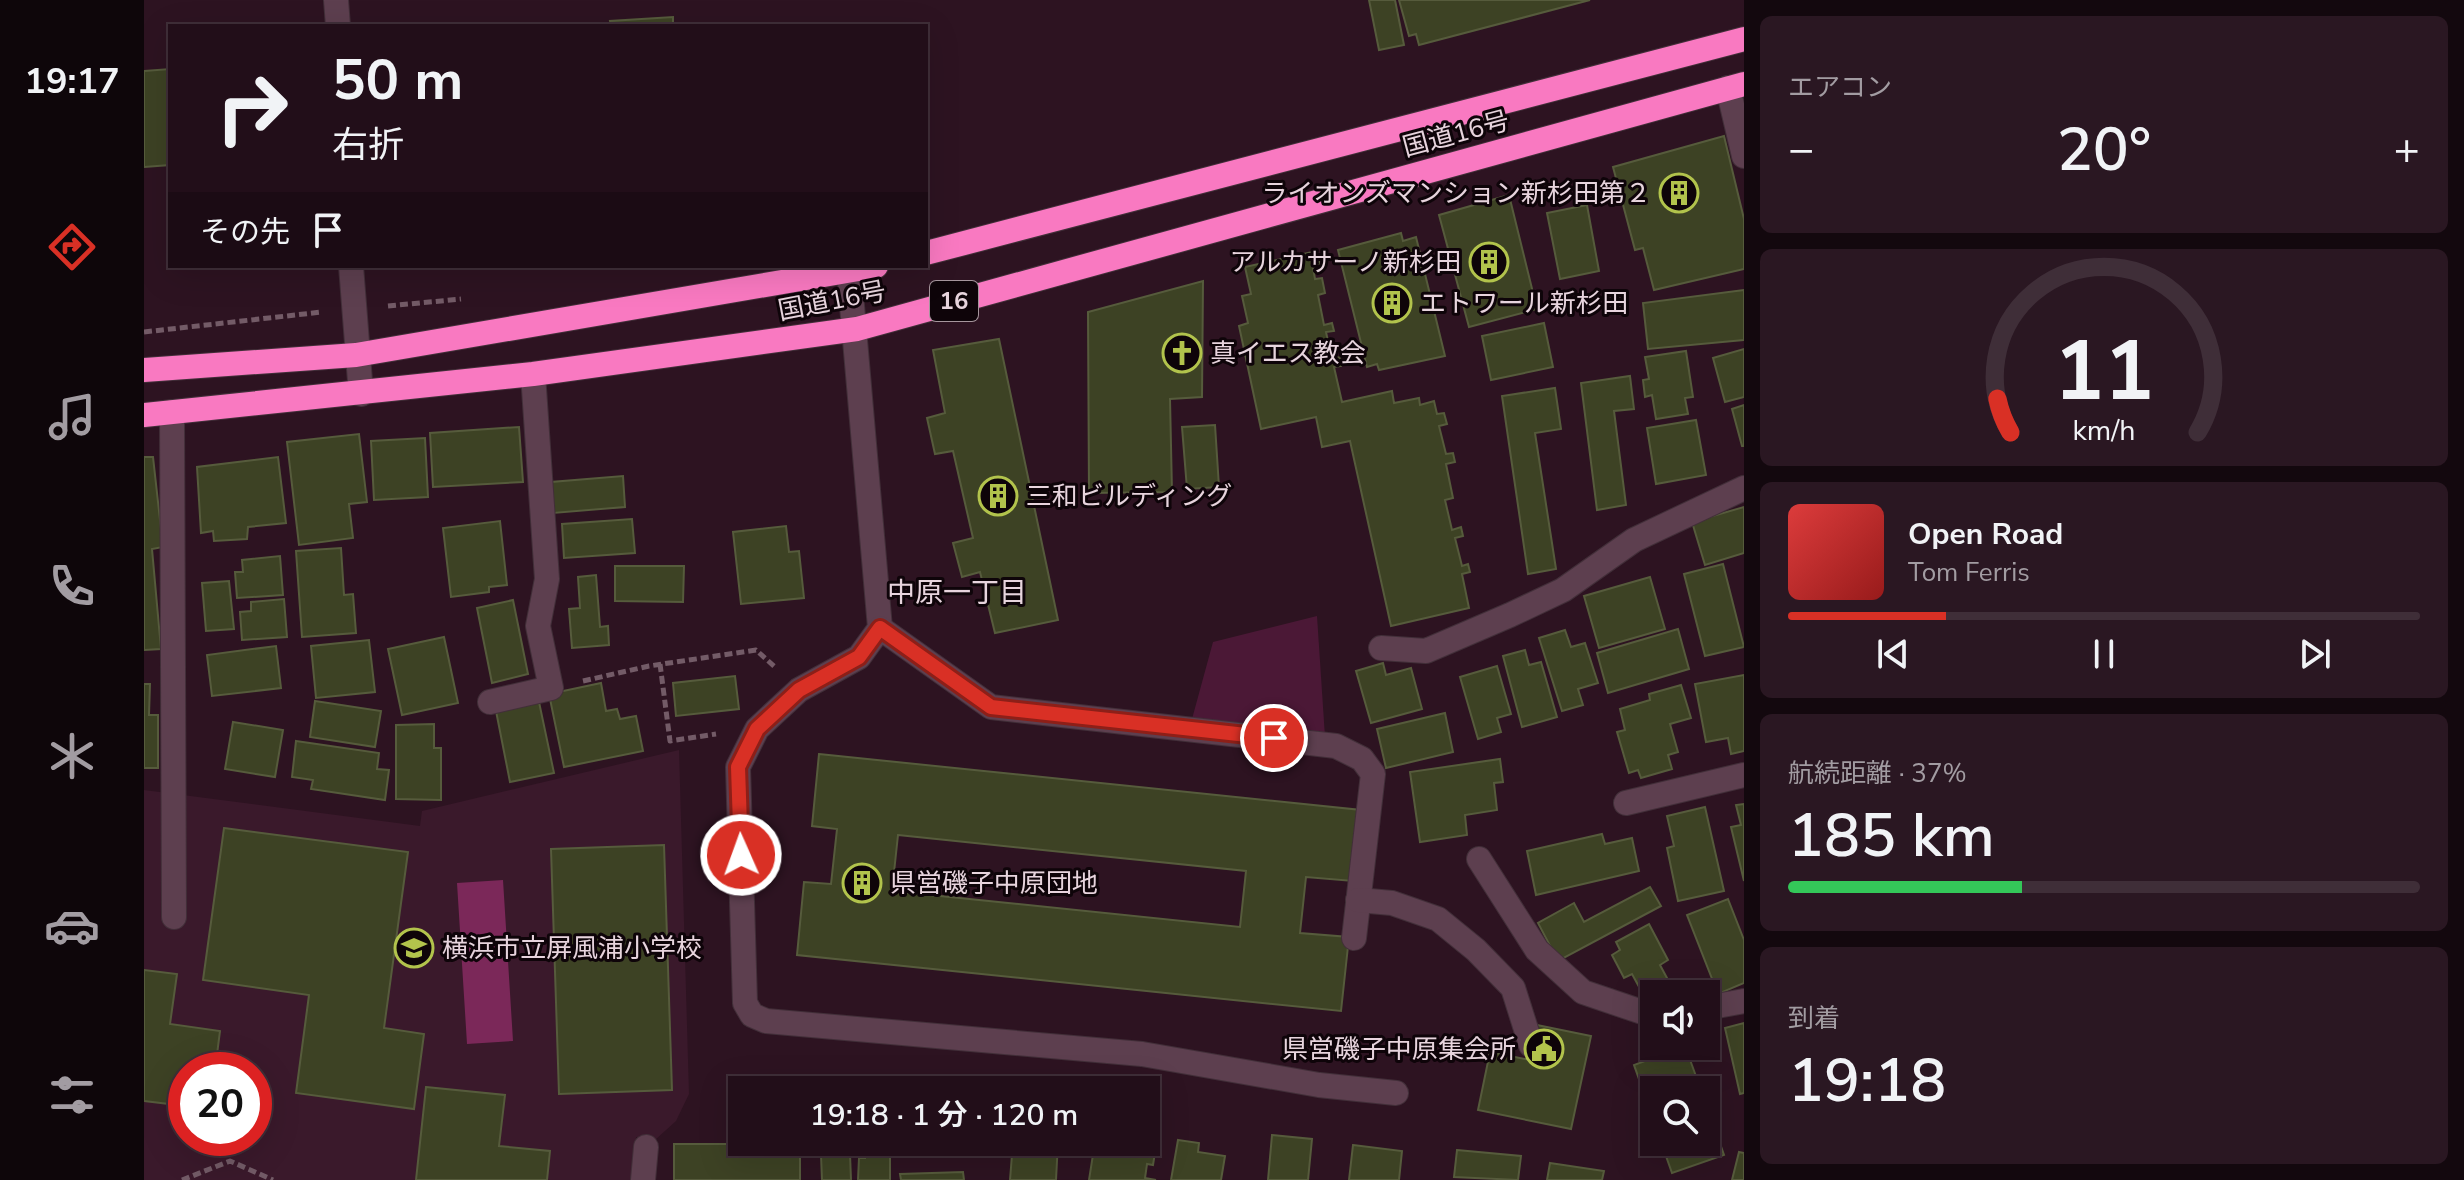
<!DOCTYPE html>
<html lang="ja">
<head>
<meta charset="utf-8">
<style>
  body { margin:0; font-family:"Nunito Sans","Noto Sans JP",sans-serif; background:#2a1722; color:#f1f3f6; height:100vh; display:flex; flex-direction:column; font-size:30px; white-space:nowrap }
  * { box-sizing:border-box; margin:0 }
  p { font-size:26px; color:#a29ca2 }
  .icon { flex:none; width:44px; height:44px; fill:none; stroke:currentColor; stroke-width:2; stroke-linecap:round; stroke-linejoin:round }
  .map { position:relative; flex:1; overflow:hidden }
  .panel { display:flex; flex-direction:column; gap:16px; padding:16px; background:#13080e; width:720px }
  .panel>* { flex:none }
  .banner { position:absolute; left:24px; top:24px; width:760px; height:244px; border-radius:0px; box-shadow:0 8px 32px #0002,0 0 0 2px #3f2e38; background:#220e19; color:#f1f3f6; overflow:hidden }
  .tools { position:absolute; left:1496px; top:980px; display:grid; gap:16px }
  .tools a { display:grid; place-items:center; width:80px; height:80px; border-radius:0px; background:#220e19; box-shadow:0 8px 32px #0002,0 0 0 2px #3f2e38; font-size:40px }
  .speed { position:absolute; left:24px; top:1052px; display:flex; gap:16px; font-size:40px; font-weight:700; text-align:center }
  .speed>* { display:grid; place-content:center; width:104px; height:104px; border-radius:50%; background:#220e19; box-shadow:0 8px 32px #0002,0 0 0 2px #3f2e38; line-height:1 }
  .speed .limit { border:12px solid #d22; background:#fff; color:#111 }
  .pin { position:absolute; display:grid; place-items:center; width:68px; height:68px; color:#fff; margin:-34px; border:4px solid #fff; border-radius:50%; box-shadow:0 2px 8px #0007 }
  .me { position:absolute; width:88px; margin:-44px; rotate:358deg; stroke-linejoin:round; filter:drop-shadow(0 0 6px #0008) }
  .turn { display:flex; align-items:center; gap:28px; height:168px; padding:0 32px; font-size:36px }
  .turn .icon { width:104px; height:104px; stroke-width:2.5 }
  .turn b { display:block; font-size:56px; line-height:68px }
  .then { display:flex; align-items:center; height:76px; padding:0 32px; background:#0003; gap:16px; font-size:30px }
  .big { font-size:60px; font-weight:600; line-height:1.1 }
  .panel .tile { flex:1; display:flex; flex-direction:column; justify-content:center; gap:12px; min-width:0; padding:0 28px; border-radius:12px; background:#2a1722 }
  .panel .dial { align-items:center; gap:0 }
  .dial svg { height:208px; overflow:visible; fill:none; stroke:#3f2e38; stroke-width:7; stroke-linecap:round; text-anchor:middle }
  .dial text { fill:#f1f3f6; stroke:none }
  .song { display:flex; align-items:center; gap:24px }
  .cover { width:96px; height:96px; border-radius:12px; background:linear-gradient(135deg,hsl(0 70% 55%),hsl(0 70% 35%)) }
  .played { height:8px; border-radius:4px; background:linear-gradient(90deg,#d93025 25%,#3f2e38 25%) }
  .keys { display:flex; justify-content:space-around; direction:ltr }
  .heat { display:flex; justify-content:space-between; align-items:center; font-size:44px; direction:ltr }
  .charge { height:12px; border-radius:6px; background:linear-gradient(90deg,#34c759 37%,#3f2e38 0) }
  .trip { position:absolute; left:584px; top:1076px; width:432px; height:80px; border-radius:0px; background:#220e19; box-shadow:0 8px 32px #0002,0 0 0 2px #3f2e38; font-weight:600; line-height:80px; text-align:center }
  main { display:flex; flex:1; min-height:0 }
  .tabs { display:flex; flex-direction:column; width:144px; justify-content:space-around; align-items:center; background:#0e060a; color:#a29ca2 }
  .tabs .icon { width:56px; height:56px }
  .tabs .on { color:#d93025 }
  .tabs b { font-size:36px; color:#f1f3f6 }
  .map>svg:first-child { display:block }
</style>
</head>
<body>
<main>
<nav class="tabs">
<b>19:17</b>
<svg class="icon on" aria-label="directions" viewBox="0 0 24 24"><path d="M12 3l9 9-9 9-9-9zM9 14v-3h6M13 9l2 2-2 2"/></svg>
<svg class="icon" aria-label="music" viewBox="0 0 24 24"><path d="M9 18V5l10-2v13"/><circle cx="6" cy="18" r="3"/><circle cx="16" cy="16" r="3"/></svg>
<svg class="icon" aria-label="phone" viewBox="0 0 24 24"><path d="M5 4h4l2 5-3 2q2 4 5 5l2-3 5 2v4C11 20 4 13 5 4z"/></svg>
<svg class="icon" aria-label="climate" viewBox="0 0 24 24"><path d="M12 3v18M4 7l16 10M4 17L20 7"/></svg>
<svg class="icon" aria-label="car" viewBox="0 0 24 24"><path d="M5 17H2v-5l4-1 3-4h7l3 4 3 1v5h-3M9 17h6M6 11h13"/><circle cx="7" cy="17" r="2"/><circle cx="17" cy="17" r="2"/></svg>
<svg class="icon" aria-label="filters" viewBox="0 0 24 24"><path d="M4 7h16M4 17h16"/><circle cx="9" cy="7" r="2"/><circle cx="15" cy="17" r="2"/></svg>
</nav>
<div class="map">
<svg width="1600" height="1180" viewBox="0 0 1600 1180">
  <rect width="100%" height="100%" fill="#2d1321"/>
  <!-- built -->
  <path fill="#3a192b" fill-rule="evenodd" d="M535 750 545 1094 532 1121 511 1140 492 1137 490 1180H0V790L276 826 278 811ZM42 1070H110V1138H42Z"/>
  <!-- green -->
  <path fill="#4b1836" d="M1173 616 1181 737 1048 719 1069 642Z"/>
  <!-- water -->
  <path fill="#7b2859" d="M359 880 369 1041 323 1044 313 883Z"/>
  <!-- building -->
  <g fill="#3d4224" stroke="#565b3c" stroke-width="2" fill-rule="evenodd">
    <path d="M1225 0H1251L1260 45 1235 50Z"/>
    <path d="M1255 0H1446L1275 45 1272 34 1265 36Z"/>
    <path d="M529 17V24L539 26H467L466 21Z"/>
    <path d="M26 69V165L0 167V71Z"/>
    <path d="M1580 136 1600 219V269L1510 290 1499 248 1491 250 1469 167Z"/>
    <path d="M1365 195 1393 309 1325 327 1295 215Z"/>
    <path d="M1443 205 1455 271 1416 279 1403 213Z"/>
    <path d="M1257 233 1259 241 1272 237 1301 356 1235 370 1233 364 1223 367 1194 250Z"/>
    <path d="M1173 251 1176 266 1169 267 1171 279 1178 278 1181 293 1174 295 1180 325 1188 323 1190 331 1182 332 1188 359 1196 357 1197 366 1190 367 1198 402 1248 391 1250 403 1275 398 1276 405 1290 401 1293 414 1300 413 1303 424 1295 426 1302 454 1309 453 1311 462 1302 464 1309 498 1301 500 1308 530 1317 527 1319 536 1311 538 1318 566 1324 564 1326 572 1318 574 1325 608 1247 626 1206 441 1178 447 1172 417 1117 429 1095 326 1104 323 1098 296 1107 294 1101 267Z"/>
    <path d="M1059 281 1058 397 1026 399 1028 492 945 493 944 312Z"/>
    <path d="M1600 290V340L1504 349 1499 303Z"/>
    <path d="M1400 323 1409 367 1347 380 1338 336Z"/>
    <path d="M855 339 914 620 851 633 836 572 818 577 809 543 829 538 809 451 791 454 783 418 801 413 789 350Z"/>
    <path d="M1600 349V397L1581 402 1569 358Z"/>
    <path d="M1542 351 1549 397 1541 398 1544 414 1512 419 1508 395 1501 397 1499 380 1505 379 1501 357Z"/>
    <path d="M1486 376 1490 409 1470 411 1482 505 1453 510 1437 383Z"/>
    <path d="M1411 388 1417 429 1391 433 1412 569 1384 574 1358 396Z"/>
    <path d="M1600 405V446H1598L1588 409Z"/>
    <path d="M1552 420 1562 475 1512 484 1503 428Z"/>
    <path d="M1071 425 1075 487 1043 489 1038 427Z"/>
    <path d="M375 427 379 482 289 487 286 433Z"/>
    <path d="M215 434 223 502 205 504 209 538 155 545 143 442Z"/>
    <path d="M281 438 284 497 230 500 227 441Z"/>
    <path d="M0 457H9L19 547 8 549 17 649 0 650Z"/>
    <path d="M134 457 142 523 104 527 103 539 70 541 69 531 57 533 53 467Z"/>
    <path d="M479 476 481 507 409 513 407 482Z"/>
    <path d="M1600 507V553L1561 565 1548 522Z"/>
    <path d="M488 519 491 553 420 558 418 524Z"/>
    <path d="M356 521 363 585 345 587V592L307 597 299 528Z"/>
    <path d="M642 526 645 552 655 551 660 598 597 604 589 532Z"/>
    <path d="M197 548 200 595 209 594 212 633 158 637 152 551Z"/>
    <path d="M136 556 139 595 93 598 91 572H99L98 560Z"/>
    <path d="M1579 564 1600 647 1561 656 1540 574Z"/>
    <path d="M471 566H540L539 602 471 601Z"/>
    <path d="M452 575 456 627 464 626 465 645 428 648 425 609 436 608 434 577Z"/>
    <path d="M1506 577 1521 629 1455 648 1440 596Z"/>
    <path d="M85 581 90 629 62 631 58 583Z"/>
    <path d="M140 599 143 637 98 640 96 612 107 611V602Z"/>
    <path d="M369 600 384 674 348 683 333 608Z"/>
    <path d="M1534 629 1545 669 1464 693 1453 653Z"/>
    <path d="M1421 630 1427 647 1441 643 1454 683 1434 689 1439 705 1418 711 1395 638Z"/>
    <path d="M300 637 314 703 258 715 244 649Z"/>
    <path d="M225 640 231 692 172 698 167 646Z"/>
    <path d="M132 646 137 688 68 696 63 655Z"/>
    <path d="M1381 650 1385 665 1397 662 1413 717 1378 727 1359 656Z"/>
    <path d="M1239 663 1242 675 1267 668 1278 709 1227 723 1212 671Z"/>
    <path d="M1353 666 1367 714 1353 718 1357 732 1334 739 1316 677Z"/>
    <path d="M1600 675V751L1587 754 1584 738 1562 742 1551 684Z"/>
    <path d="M591 676 595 709 532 716 529 683Z"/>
    <path d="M457 683 462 711 473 709 476 719 492 716 499 751 420 767 405 694Z"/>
    <path d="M0 684H6L5 715H14V768H0Z"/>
    <path d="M1537 685 1547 718 1526 724 1534 752 1524 755 1528 769 1497 778 1494 770 1485 773 1473 732 1481 730 1476 709 1506 700 1505 694Z"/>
    <path d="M171 701 237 711 231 747 166 737Z"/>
    <path d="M395 702 410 773 366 782 352 711Z"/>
    <path d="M1301 713 1309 752 1242 768 1233 729Z"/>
    <path d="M89 722 139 730 131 777 81 769Z"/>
    <path d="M290 724V748H297V800L252 799V725Z"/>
    <path d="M152 741 235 753 233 769 245 770 241 800 167 789 169 780 148 777Z"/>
    <path d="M675 754 1217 810 1209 881 1162 877 1156 933 1205 937 1197 1011 653 955 660 882 687 884 693 829 668 826ZM754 835 1102 871 1096 927 748 891Z"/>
    <path d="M1356 759 1359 782 1350 783 1353 810 1321 815 1323 835 1276 842 1266 772Z"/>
    <path d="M1600 804V881L1587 827 1597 825 1592 805Z"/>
    <path d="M1561 807 1580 891 1534 901 1523 848 1530 846 1523 816Z"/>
    <path d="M80 828 264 852 240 1028 280 1034 270 1109 152 1093 165 995 59 980Z"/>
    <path d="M1458 834 1461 844 1488 838 1495 871 1392 895 1383 851Z"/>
    <path d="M520 845 528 1090 415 1094 407 849Z"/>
    <path d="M1506 887 1517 906 1414 961 1394 923 1430 903 1440 922Z"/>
    <path d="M1584 899 1600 940V983L1574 994 1543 915Z"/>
    <path d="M1505 924 1524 960 1516 965 1530 991 1510 994V1001L1506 993 1500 996 1488 974 1480 978 1468 955 1476 950 1472 942Z"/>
    <path d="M0 970 33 974 26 1024 76 1031 71 1070H42V1106L0 1101Z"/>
    <path d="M1600 1023V1093L1596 1094 1581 1028Z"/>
    <path d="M1393 1025 1447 1036 1427 1129 1334 1110 1346 1052 1386 1060Z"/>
    <path d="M1541 1046 1557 1090H1510V1121L1490 1065Z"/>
    <path d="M282 1087 361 1095 355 1146 406 1151 403 1180H272Z"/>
    <path d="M1562 1104 1580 1155 1528 1173 1517 1142H1562Z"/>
    <path d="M1002 1132 1014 1134 1009 1165 1003 1164 1001 1178 1012 1180H945L951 1142H1002Z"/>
    <path d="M1128 1135 1168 1139 1164 1180H1124Z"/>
    <path d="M1034 1140 1055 1143 1054 1152 1081 1156 1077 1180H1027Z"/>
    <path d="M869 1142H914L912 1180H866Z"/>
    <rect x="530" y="1144" width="126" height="36"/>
    <path d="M1209 1145 1258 1151 1255 1180H1205Z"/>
    <path d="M720 1147 746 1148V1180H714L715 1158H721Z"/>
    <path d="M1313 1150 1377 1156 1374 1180 1310 1177Z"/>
    <path d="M1595 1152 1600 1153V1180H1588Z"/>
    <path d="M706 1154 707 1180H678L677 1155Z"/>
    <path d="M1406 1163 1460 1171 1458 1180H1403Z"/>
    <path d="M819 1172 820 1180H757L756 1174Z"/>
  </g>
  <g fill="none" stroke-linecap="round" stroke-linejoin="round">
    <!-- lane casing -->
    <g stroke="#422f39" stroke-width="26">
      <g id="lane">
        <path d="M1584 88 1600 156"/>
        <path d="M705 271 736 628 715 657 655 690 613 729 594 767 601 1003 608 1015 622 1021 998 1054 1175 1085 1252 1093"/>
        <path d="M736 628 847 707 1192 746 1218 759 1229 774 1210 938"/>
        <path d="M1237 648 1282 651 1366 615 1419 590 1490 540 1600 488"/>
        <path d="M346 702 407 688 394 626 403 579 389 374"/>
        <path d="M1482 803 1600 775"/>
        <path d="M1335 859 1393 950 1439 992 1510 1016"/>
        <path d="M1214 900 1248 903 1294 919 1332 950 1369 988 1387 1045"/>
        <path d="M1562 1008 1600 1001"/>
        <path d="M499 1180 502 1147"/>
      </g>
    </g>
    <!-- street casing -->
    <g stroke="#422f39" stroke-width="26">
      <g id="street">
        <path d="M192 0 194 26"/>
        <path d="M207 266 217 394"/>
        <path d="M28 412 30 917"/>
      </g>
    </g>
    <!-- highway casing -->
    <g stroke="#422f39" stroke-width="26">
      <g id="highway">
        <path d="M782 253 1600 39"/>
        <path d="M0 370 212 355 732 266"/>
        <path d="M0 415 389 374 713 329 1600 84"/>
      </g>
    </g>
    <!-- path -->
    <g stroke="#735b67" stroke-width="5" stroke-dasharray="8 4" stroke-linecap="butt">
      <path d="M244 306 317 299"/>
      <path d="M0 332 178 312"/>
      <path d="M516 664 526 741 572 734"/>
      <path d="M439 681 505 666 612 650 631 667"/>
      <path d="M38 1180 86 1161 129 1180"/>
    </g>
    <!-- lane -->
    <use href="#lane" stroke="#5d3f4f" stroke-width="24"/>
    <!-- street -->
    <use href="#street" stroke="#5d3f4f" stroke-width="24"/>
    <!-- highway -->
    <use href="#highway" stroke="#f979c1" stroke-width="24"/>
  </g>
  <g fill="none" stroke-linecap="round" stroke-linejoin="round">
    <!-- route casing -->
    <g stroke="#8d1f18" stroke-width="20">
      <path id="route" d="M597 855 594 767 613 729 655 690 715 657 736 628 847 707 1130 738"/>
    </g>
    <!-- route -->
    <use href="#route" stroke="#d93025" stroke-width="14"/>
  </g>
  <!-- icons -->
  <defs>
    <g id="building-ring" transform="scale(2)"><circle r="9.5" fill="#0e0409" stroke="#b2c34c" stroke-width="1.5"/><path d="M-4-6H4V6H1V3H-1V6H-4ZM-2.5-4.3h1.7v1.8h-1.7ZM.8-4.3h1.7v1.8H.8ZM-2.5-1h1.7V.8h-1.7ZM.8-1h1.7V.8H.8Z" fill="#b2c34c"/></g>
    <g id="church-ring" transform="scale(2)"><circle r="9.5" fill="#0e0409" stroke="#b2c34c" stroke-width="1.5"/><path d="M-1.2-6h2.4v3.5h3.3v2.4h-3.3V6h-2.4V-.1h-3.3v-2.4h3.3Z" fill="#b2c34c"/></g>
    <g id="school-ring" transform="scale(2)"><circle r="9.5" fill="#0e0409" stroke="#b2c34c" stroke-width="1.5"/><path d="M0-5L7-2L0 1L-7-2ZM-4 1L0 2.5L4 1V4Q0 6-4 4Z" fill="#b2c34c"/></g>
    <g id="civic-ring" transform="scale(2)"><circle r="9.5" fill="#0e0409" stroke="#b2c34c" stroke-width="1.5"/><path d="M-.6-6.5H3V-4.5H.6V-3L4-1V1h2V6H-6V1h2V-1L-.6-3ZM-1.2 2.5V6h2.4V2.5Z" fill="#b2c34c"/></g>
  </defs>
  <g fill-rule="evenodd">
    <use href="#building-ring" x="1535" y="193"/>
    <use href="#building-ring" x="1345" y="262"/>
    <use href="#building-ring" x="1248" y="303"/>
    <use href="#church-ring" x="1038" y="353"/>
    <use href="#building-ring" x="854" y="496"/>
    <use href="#building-ring" x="718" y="883"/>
    <use href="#school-ring" x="270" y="948"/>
    <use href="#civic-ring" x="1400" y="1049"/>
  </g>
  <g text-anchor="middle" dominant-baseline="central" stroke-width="6" stroke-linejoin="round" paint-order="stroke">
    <!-- shield labels -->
    <rect fill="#0e0409" stroke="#a6969d" stroke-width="2" x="786" y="281" width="48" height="40" rx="6"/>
    <g font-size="24" font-weight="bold" fill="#e7d4dd">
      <text x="810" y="301">16</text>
    </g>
    <!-- street labels -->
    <g font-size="26" fill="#e7d4dd" stroke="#0e0409">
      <text transform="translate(1312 134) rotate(-15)">国道16号</text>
      <text transform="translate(688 301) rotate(-11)">国道16号</text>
    </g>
    <!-- poi labels -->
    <g font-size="26" fill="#e7d4dd" stroke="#0e0409" text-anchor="start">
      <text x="1507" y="193" text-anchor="end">ライオンズマンション新杉田第２</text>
      <text x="1317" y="262" text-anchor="end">アルカサーノ新杉田</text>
      <text x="1276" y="303">エトワール新杉田</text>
      <text x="1066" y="353">真イエス教会</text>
      <text x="882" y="496">三和ビルディング</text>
      <text x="746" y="883">県営磯子中原団地</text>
      <text x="298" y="948">横浜市立屏風浦小学校</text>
      <text x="1372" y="1049" text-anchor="end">県営磯子中原集会所</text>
    </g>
    <!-- neighbourhood labels -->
    <g font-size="28" fill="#e7d4dd" stroke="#0e0409">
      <text x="813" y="593">中原一丁目</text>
    </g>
  </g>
</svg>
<div class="tools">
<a><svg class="icon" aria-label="sound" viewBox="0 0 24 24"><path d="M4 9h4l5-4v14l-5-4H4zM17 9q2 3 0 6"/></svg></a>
<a><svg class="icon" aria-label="search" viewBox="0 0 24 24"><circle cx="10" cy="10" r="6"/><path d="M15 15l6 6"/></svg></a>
</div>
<div class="speed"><div class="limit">20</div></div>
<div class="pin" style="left:1130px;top:738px;background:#d93025"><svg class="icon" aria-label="arrive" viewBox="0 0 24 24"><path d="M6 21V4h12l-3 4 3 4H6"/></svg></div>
<svg class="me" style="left:597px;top:855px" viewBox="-20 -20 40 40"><circle r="17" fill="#d93025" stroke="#fff" stroke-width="3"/><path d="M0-11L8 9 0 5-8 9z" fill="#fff"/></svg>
<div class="trip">19:18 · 1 分 · 120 m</div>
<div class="banner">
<div class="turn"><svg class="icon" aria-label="right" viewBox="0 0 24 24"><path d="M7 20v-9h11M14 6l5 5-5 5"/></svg><div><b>50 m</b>右折</div></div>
<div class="then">その先<svg class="icon" aria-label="arrive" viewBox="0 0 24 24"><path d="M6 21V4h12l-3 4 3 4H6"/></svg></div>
</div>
</div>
<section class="panel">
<div class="tile"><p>エアコン</p>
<div class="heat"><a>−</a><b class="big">20°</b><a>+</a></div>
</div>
<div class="tile dial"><svg viewBox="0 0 100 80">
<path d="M14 69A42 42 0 1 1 86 69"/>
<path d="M14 69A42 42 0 0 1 9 56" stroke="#d93025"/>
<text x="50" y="56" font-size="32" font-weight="700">11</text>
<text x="50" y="72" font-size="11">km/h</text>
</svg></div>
<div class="tile">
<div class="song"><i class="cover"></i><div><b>Open Road</b><p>Tom Ferris</p></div></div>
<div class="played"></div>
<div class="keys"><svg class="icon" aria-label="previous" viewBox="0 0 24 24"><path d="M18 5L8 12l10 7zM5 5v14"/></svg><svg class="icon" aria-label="pause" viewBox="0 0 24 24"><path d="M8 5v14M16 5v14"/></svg><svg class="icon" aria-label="next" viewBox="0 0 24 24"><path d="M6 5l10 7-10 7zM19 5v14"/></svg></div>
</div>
<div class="tile"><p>航続距離 · 37%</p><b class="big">185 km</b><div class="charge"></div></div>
<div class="tile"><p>到着</p><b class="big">19:18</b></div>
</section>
</main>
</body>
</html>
